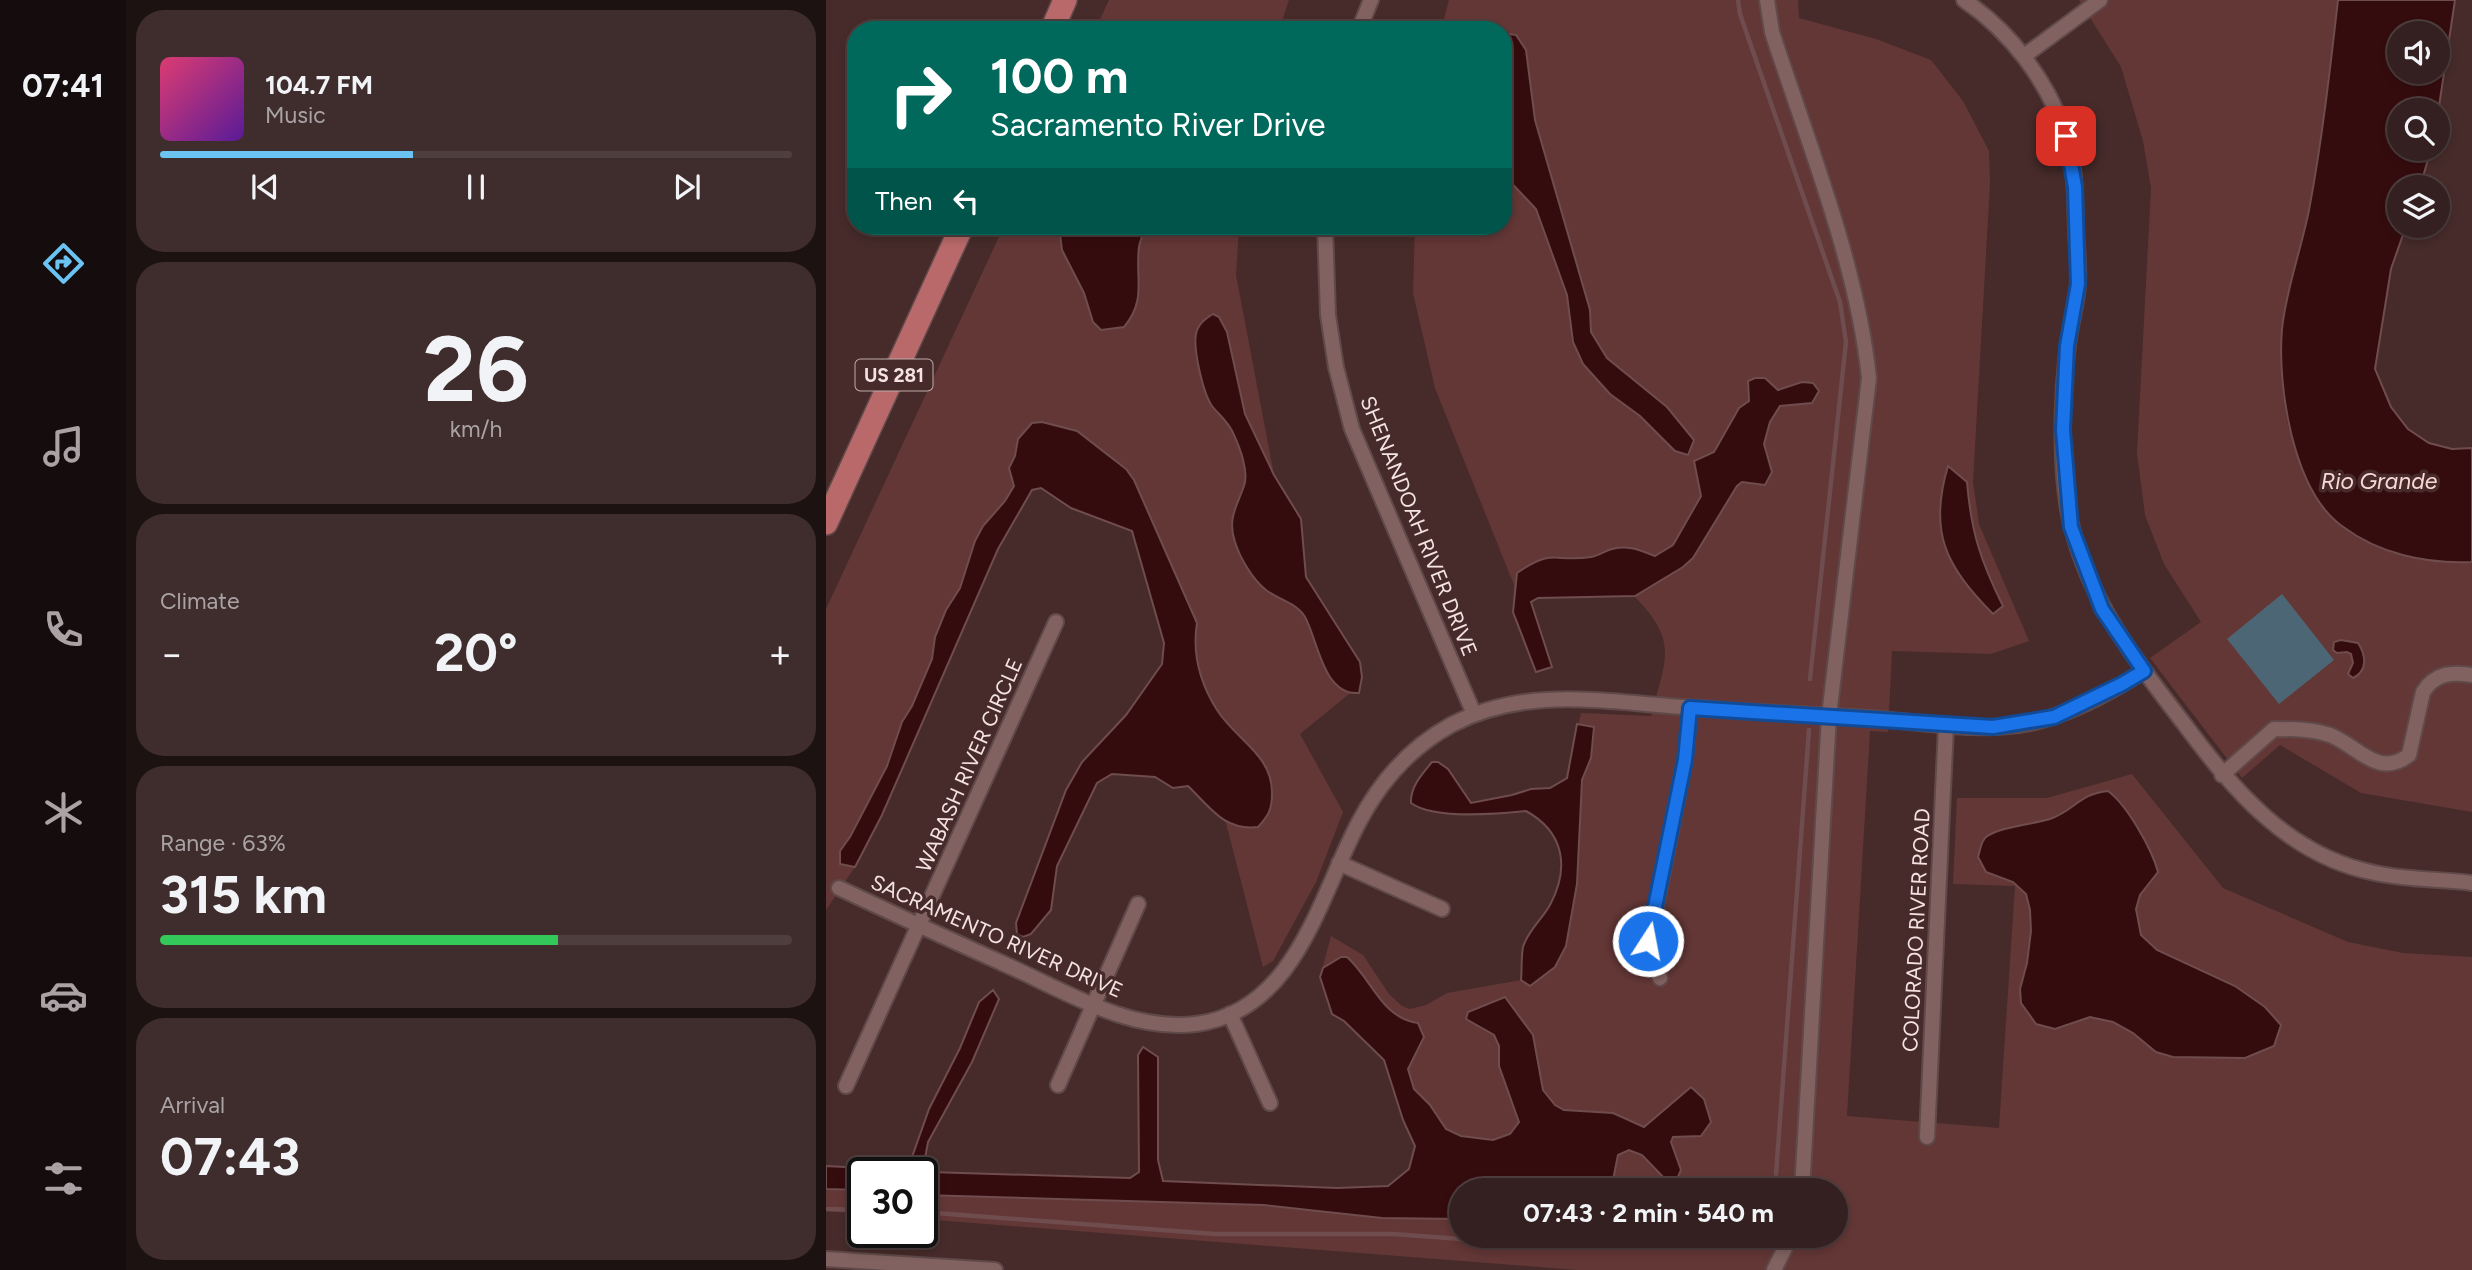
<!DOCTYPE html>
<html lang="en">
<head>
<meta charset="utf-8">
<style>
  body { margin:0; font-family:Figtree,sans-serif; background:#3f2d2d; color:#f1f3f6; height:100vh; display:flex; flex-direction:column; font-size:26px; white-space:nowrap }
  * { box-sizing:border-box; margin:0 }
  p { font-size:23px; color:#a9a3a5 }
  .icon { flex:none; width:38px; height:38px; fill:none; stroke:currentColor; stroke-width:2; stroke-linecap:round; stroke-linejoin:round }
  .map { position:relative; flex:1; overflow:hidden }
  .panel { display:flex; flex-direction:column; gap:10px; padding:10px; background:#1d1212; width:700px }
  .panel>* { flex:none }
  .top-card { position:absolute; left:21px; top:21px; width:665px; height:214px; border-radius:28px; box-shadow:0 4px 10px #0003,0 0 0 2px #4e3e3e; background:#00695c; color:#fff; overflow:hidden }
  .controls { position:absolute; left:1561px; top:21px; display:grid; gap:14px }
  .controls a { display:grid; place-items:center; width:63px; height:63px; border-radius:50%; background:#342020; box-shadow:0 4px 10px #0003,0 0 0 2px #4e3e3e; font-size:35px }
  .speed { position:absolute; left:21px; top:1157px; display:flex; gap:14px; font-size:35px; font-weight:700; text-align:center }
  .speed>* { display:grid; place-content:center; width:91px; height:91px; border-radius:50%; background:#342020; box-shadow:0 4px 10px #0003,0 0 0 2px #4e3e3e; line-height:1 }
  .speed .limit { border:4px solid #111; border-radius:10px; background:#fff; color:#111 }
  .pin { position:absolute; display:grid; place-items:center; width:60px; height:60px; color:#fff; margin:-30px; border-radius:14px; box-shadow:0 4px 10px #0006 }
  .me { position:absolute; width:77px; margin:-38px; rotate:11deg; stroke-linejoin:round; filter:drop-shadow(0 0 5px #0008) }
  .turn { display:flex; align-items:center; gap:24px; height:147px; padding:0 28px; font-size:32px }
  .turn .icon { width:91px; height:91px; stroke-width:2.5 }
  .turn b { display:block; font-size:49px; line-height:60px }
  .then { display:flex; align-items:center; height:66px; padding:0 28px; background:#0003; gap:14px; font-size:26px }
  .big { font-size:52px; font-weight:700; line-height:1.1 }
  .panel .card { flex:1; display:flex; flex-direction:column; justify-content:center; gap:10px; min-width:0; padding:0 24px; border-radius:28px; background:#3f2d2d }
  .panel .dial { align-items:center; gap:0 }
  .dial b { font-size:91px; line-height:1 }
  .song { display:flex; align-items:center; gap:21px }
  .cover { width:84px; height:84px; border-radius:10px; background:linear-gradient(135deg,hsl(340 70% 55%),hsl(270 70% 35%)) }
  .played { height:7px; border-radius:4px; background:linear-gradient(90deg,#6bc3f2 40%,#4e3e3e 40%) }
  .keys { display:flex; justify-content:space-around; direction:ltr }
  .heat { display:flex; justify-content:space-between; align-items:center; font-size:38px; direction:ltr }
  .charge { height:10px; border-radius:5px; background:linear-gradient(90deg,#34c759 63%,#4e3e3e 0) }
  .trip { position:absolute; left:623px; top:1178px; width:399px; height:70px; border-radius:35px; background:#342020; box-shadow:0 4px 10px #0003,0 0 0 2px #4e3e3e; font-weight:700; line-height:70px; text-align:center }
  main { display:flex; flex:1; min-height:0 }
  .tab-bar { display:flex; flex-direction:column; width:126px; justify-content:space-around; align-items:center; background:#150d0d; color:#a9a3a5 }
  .tab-bar .icon { width:49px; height:49px }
  .tab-bar .selected { color:#6bc3f2 }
  .tab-bar b { font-size:32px; color:#f1f3f6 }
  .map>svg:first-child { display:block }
</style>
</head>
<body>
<main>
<nav class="tab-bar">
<b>07:41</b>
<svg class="icon selected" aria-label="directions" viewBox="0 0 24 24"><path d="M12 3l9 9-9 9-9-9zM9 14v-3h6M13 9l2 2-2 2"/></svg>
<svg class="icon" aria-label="music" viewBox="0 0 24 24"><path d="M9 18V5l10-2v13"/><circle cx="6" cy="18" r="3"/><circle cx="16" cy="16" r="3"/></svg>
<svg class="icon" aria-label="phone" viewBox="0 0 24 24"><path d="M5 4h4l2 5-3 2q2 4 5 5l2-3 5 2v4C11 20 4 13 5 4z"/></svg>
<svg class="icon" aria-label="climate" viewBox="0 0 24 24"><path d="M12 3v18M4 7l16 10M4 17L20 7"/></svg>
<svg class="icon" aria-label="car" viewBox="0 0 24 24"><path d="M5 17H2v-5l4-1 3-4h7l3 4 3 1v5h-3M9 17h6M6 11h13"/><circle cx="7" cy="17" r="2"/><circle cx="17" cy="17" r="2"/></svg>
<svg class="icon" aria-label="filters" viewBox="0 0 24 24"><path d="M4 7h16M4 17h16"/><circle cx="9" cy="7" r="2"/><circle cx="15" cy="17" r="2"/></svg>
</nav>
<section class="panel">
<div class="card">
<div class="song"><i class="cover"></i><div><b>104.7 FM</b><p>Music</p></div></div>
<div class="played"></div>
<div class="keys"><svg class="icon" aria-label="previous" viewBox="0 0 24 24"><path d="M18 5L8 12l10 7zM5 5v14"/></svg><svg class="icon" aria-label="pause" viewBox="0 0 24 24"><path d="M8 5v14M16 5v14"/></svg><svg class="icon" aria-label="next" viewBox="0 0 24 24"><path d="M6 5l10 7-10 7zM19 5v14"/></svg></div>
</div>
<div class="card dial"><b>26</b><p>km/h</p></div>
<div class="card"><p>Climate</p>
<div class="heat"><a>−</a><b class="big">20°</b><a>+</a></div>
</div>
<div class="card"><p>Range · 63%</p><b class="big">315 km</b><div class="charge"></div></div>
<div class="card"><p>Arrival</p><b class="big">07:43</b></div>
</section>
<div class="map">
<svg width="1646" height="1270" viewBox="0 0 1646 1270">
  <rect width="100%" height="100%" fill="#462b2a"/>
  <!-- green -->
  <g fill="#633736" fill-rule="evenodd">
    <path d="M283 0H463L453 30H269Z"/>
    <path d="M623 0H972L973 18 1050 39 1105 60 1137 101 1163 151 1164 183 1147 482 1153 524 1203 641 1165 654 1066 651 1062 732 1044 731 1021 1116 1173 1128 1189 886 1127 884 1131 798H1221L1306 774 1397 888 1522 942 1577 953 1646 957V1270H751L96 1219V1172H37V1214L0 1211V1166L75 1170 86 1157 103 1109 134 1048 153 1002 167 990 173 999 146 1062 102 1142 99 1158 104 1172 304 1178 313 1172 312 1055 317 1047 332 1057V1160L337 1181 511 1188 562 1186 583 1169 589 1146 577 1120 558 1060 518 1021 506 1014 494 977 505 936 537 955 563 994 576 1006 584 1009 600 1005 621 993 695 980C696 970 695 957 697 947 701 932 717 918 724 905 744 867 738 832 700 811 671 814 608 820 585 803 584 787 596 774 606 762H612L622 769 645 803 686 795 705 789 724 788 741 779 755 713 825 716C839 660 854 642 808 596L712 598 704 603 726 667 710 672 687 612 688 585 609 388 587 293 589 226H677V30H615ZM635 1190H1010V1236H635Z"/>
    <path d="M1253 0H1512L1502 89 1483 210 1456 328 1461 423 1488 493 1638 562H1646V812L1535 793 1454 745 1416 778 1324 658 1375 622 1338 564 1319 515 1311 453 1325 188 1317 141 1295 67Z"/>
    <path d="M178 226H413L410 275 448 475 475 519 480 577 534 662 536 677 533 693 523 694 474 734 517 812 490 882 447 961 437 967 400 823 362 786 347 788 329 777 286 774 271 783 231 866 225 910 205 934 197 937 191 934 190 923 240 790 256 762 300 715 336 664 338 643 306 531 245 508 215 488 206 490 172 549 56 815 29 867 0 910V609Z"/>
  </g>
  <!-- water -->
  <g fill="#350c0e" stroke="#6f4c4e" stroke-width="2" fill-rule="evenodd">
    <path d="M1512 0H1629L1612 113V110H1573V149H1605L1594 187H1573V226H1580L1565 269 1549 369 1565 407 1582 429 1603 443 1626 449 1646 448V562C1600 564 1553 554 1516 526 1467 491 1451 386 1456 329 1460 290 1475 250 1483 210 1496 141 1504 70 1512 0ZM1573 33H1612V72H1573Z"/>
    <path d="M677 33 690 35 700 50 709 120 764 310 765 332 781 358 841 407 868 440 862 455 849 451 814 416 784 394 757 364 747 342 741 295 710 209 677 174Z"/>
    <path d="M233 226H321C318 232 314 240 313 247 309 278 321 300 298 327L275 330 267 322 258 293 236 250Z"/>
    <path d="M387 314 393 317 401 332 419 414 448 475 475 519 480 577 534 662 536 677 533 693C497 696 492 640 479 617 471 603 453 600 440 590 427 580 414 558 409 542 401 519 411 506 418 486 423 472 414 448 408 435 403 422 394 416 386 406 377 393 367 349 370 334 372 324 379 319 387 314Z"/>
    <path d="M929 378H939L952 390 976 382 987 383 993 391 986 403 954 406 944 422 938 444 946 472 939 485 916 482 911 486 867 558 857 567 809 596 712 598 705 602 726 667 710 672 687 612 691 573C729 547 727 563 765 557 772 556 779 551 786 549 803 545 813 550 829 556L847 545 875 496 868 461 888 452 913 408 923 401 922 381Z"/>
    <path d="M216 422 251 431 300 469 308 480 371 623C366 654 374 683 391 710 410 740 447 755 446 794 446 810 442 816 432 827 398 831 385 808 362 786L347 788 329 777 286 774 271 783 231 866 225 910 205 934 197 937 191 934 190 923 240 790 256 762 300 715 336 664 338 643 306 531 245 508 215 488 206 490 172 549 56 815 29 867 14 864V851L24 837 61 766 76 722 86 706 106 659 109 637 120 610 134 588 149 541 157 526 179 501 188 486 183 468 189 456 192 439 206 423Z"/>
    <path d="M1122 466 1141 482C1145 532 1155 562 1177 606L1167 614C1120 566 1102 533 1122 466Z"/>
    <path d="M1515 640 1532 643C1540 655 1542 671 1527 678L1522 674 1527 663 1525 654 1521 652 1511 653 1507 650 1508 642Z"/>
    <path d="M751 724 768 727 765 758 756 780 751 884 740 946 729 967 704 986 695 980C696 970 695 957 697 947 701 932 717 918 724 905 744 867 738 832 700 811 671 814 608 820 585 803 584 787 596 774 606 762H612L622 769 645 803 686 795 705 789 724 788 741 778Z"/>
    <path d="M1282 791C1301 805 1326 849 1332 872L1314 895 1310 909 1315 935 1331 950 1409 986 1439 1007 1455 1025 1448 1046 1419 1058 1347 1057 1330 1052 1307 1033 1287 1022 1264 1017 1229 1029 1210 1024 1195 1003 1194 989 1201 963 1205 931 1204 910 1200 894 1187 882 1160 872 1152 857C1154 851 1155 841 1160 837 1173 827 1208 824 1224 819 1250 810 1252 794 1282 791Z"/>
    <path d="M515 957H521C546 979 555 1018 592 1023L598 1037 582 1069 588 1089 604 1105 620 1129 635 1136 667 1140 684 1134 693 1122 673 1066V1046L668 1035 640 1019 642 1012 679 997 707 1035 717 1090 729 1105 738 1110 787 1113 818 1127 865 1087 878 1099 885 1122 875 1136 847 1137 845 1142 855 1170 851 1179 841 1181 816 1155 803 1150 792 1155 787 1180 790 1190H635V1219L556 1218 438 1205 96 1195V1172H37V1190L0 1189V1166L75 1170 86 1157 103 1109 134 1048 153 1002 167 990 173 999 146 1062 102 1142 99 1158 104 1172 304 1178 313 1172 312 1055 317 1047 332 1057V1160L337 1181 511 1188 562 1186 583 1169 589 1146 577 1120 558 1060 518 1021 506 1014 494 977 497 968Z"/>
  </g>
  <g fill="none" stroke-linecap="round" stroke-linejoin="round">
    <!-- stream -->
    <g stroke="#6f4c4e" stroke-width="4.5">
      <path d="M912 0 914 14 1014 302 1020 342 984 679"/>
      <path d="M950 1174 983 730"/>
      <path d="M0 1209 37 1210"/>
      <path d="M96 1212 389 1234H567L718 1245 794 1246"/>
    </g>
  </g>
  <!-- building -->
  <path fill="#4c6676" d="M1456 594 1508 660 1453 704 1401 639Z"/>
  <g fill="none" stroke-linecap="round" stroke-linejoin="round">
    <!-- minor casing -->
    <g stroke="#604949" stroke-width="18">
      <g id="minor">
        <path d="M941 0 946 32C982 143 1031 263 1043 378L1003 716 976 1190"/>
        <path d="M1138 0C1185 32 1221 80 1240 135 1250 165 1249 200 1250 231 1251 248 1253 266 1252 283 1251 304 1244 325 1242 345 1235 397 1233 478 1246 528 1266 605 1309 660 1356 721 1406 788 1461 856 1549 873 1581 880 1614 879 1646 883"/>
        <path d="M533 30 545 0"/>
        <path d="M1198 56 1274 0"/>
        <path d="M499 226 502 315 510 367 526 429 648 714"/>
        <path d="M1396 775 1448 729C1467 729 1486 729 1504 735 1532 746 1552 779 1583 755L1597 692C1609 673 1625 672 1646 675"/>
        <path d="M513 863 616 909"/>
        <path d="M13 888C70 915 127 941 185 967 242 993 305 1032 370 1024 470 1011 493 897 533 822 554 782 585 747 625 725 691 690 760 699 832 705 902 711 973 714 1043 718 1098 722 1154 734 1209 722 1247 713 1285 692 1318 671"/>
        <path d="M834 978 823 941 859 760 864 708"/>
        <path d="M404 1014 444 1103"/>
        <path d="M232 1085 312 904"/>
        <path d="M20 1086 230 622"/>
        <path d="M1101 1137 1120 726"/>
        <path d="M0 1259 169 1270"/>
        <path d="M948 1270 965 1236"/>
      </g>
    </g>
    <!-- primary casing -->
    <g stroke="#604949" stroke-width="26">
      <g id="primary">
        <path d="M226 30 239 0"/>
        <path d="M0 523 136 226"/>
      </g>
    </g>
    <!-- minor -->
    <use href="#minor" stroke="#816261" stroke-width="14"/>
    <!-- primary -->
    <use href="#primary" stroke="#b96969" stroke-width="23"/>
  </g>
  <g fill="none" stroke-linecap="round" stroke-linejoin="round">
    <!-- route casing -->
    <g stroke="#114b97" stroke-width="18">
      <path id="route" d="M822 941 859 760 864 708 1167 727 1228 717 1296 684 1318 671 1276 609 1245 527 1237 430 1241 346 1252 284 1249 187 1240 136"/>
    </g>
    <!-- route -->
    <use href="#route" stroke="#1a73e8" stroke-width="12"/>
  </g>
  <g text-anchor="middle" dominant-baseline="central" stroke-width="7" stroke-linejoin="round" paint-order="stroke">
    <!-- shield labels -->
    <rect fill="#462b2a" stroke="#c0acab" stroke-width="2" x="29.5" y="359.5" width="77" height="31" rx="5"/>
    <g font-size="19" font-weight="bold" fill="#f5e3e2">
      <text x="68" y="375">US 281</text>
    </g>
    <!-- street labels -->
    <g font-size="21" fill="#f5e3e2" stroke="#462b2a">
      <text transform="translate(593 526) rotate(68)">SHENANDOAH RIVER DRIVE</text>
      <text transform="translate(143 765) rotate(-66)">WABASH RIVER CIRCLE</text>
      <text transform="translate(1090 930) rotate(-87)">COLORADO RIVER ROAD</text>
      <text transform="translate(171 936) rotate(24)">SACRAMENTO RIVER DRIVE</text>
    </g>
    <!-- water labels -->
    <g font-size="23" font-style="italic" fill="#fbd9d7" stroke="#462b2a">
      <text x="1553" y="481">Rio Grande</text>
    </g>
  </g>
</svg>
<div class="controls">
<a><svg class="icon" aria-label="sound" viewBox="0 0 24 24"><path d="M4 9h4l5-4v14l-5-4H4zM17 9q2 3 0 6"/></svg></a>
<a><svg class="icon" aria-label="search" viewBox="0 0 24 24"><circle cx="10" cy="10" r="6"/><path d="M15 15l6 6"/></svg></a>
<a><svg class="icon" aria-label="layers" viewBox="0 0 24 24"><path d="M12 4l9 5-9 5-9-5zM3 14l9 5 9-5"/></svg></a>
</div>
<div class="speed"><div class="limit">30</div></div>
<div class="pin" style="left:1240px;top:136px;background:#d93025"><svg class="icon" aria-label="arrive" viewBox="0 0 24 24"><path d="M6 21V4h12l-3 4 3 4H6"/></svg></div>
<svg class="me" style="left:822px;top:941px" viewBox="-20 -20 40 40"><circle r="17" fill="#1a73e8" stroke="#fff" stroke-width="3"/><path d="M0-11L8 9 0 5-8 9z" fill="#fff"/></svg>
<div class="trip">07:43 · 2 min · 540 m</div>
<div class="top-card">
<div class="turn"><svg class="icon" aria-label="right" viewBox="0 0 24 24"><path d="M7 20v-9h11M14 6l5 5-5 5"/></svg><div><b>100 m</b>Sacramento River Drive</div></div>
<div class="then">Then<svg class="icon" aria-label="left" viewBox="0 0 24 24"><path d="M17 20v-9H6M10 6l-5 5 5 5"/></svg></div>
</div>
</div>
</main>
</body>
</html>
